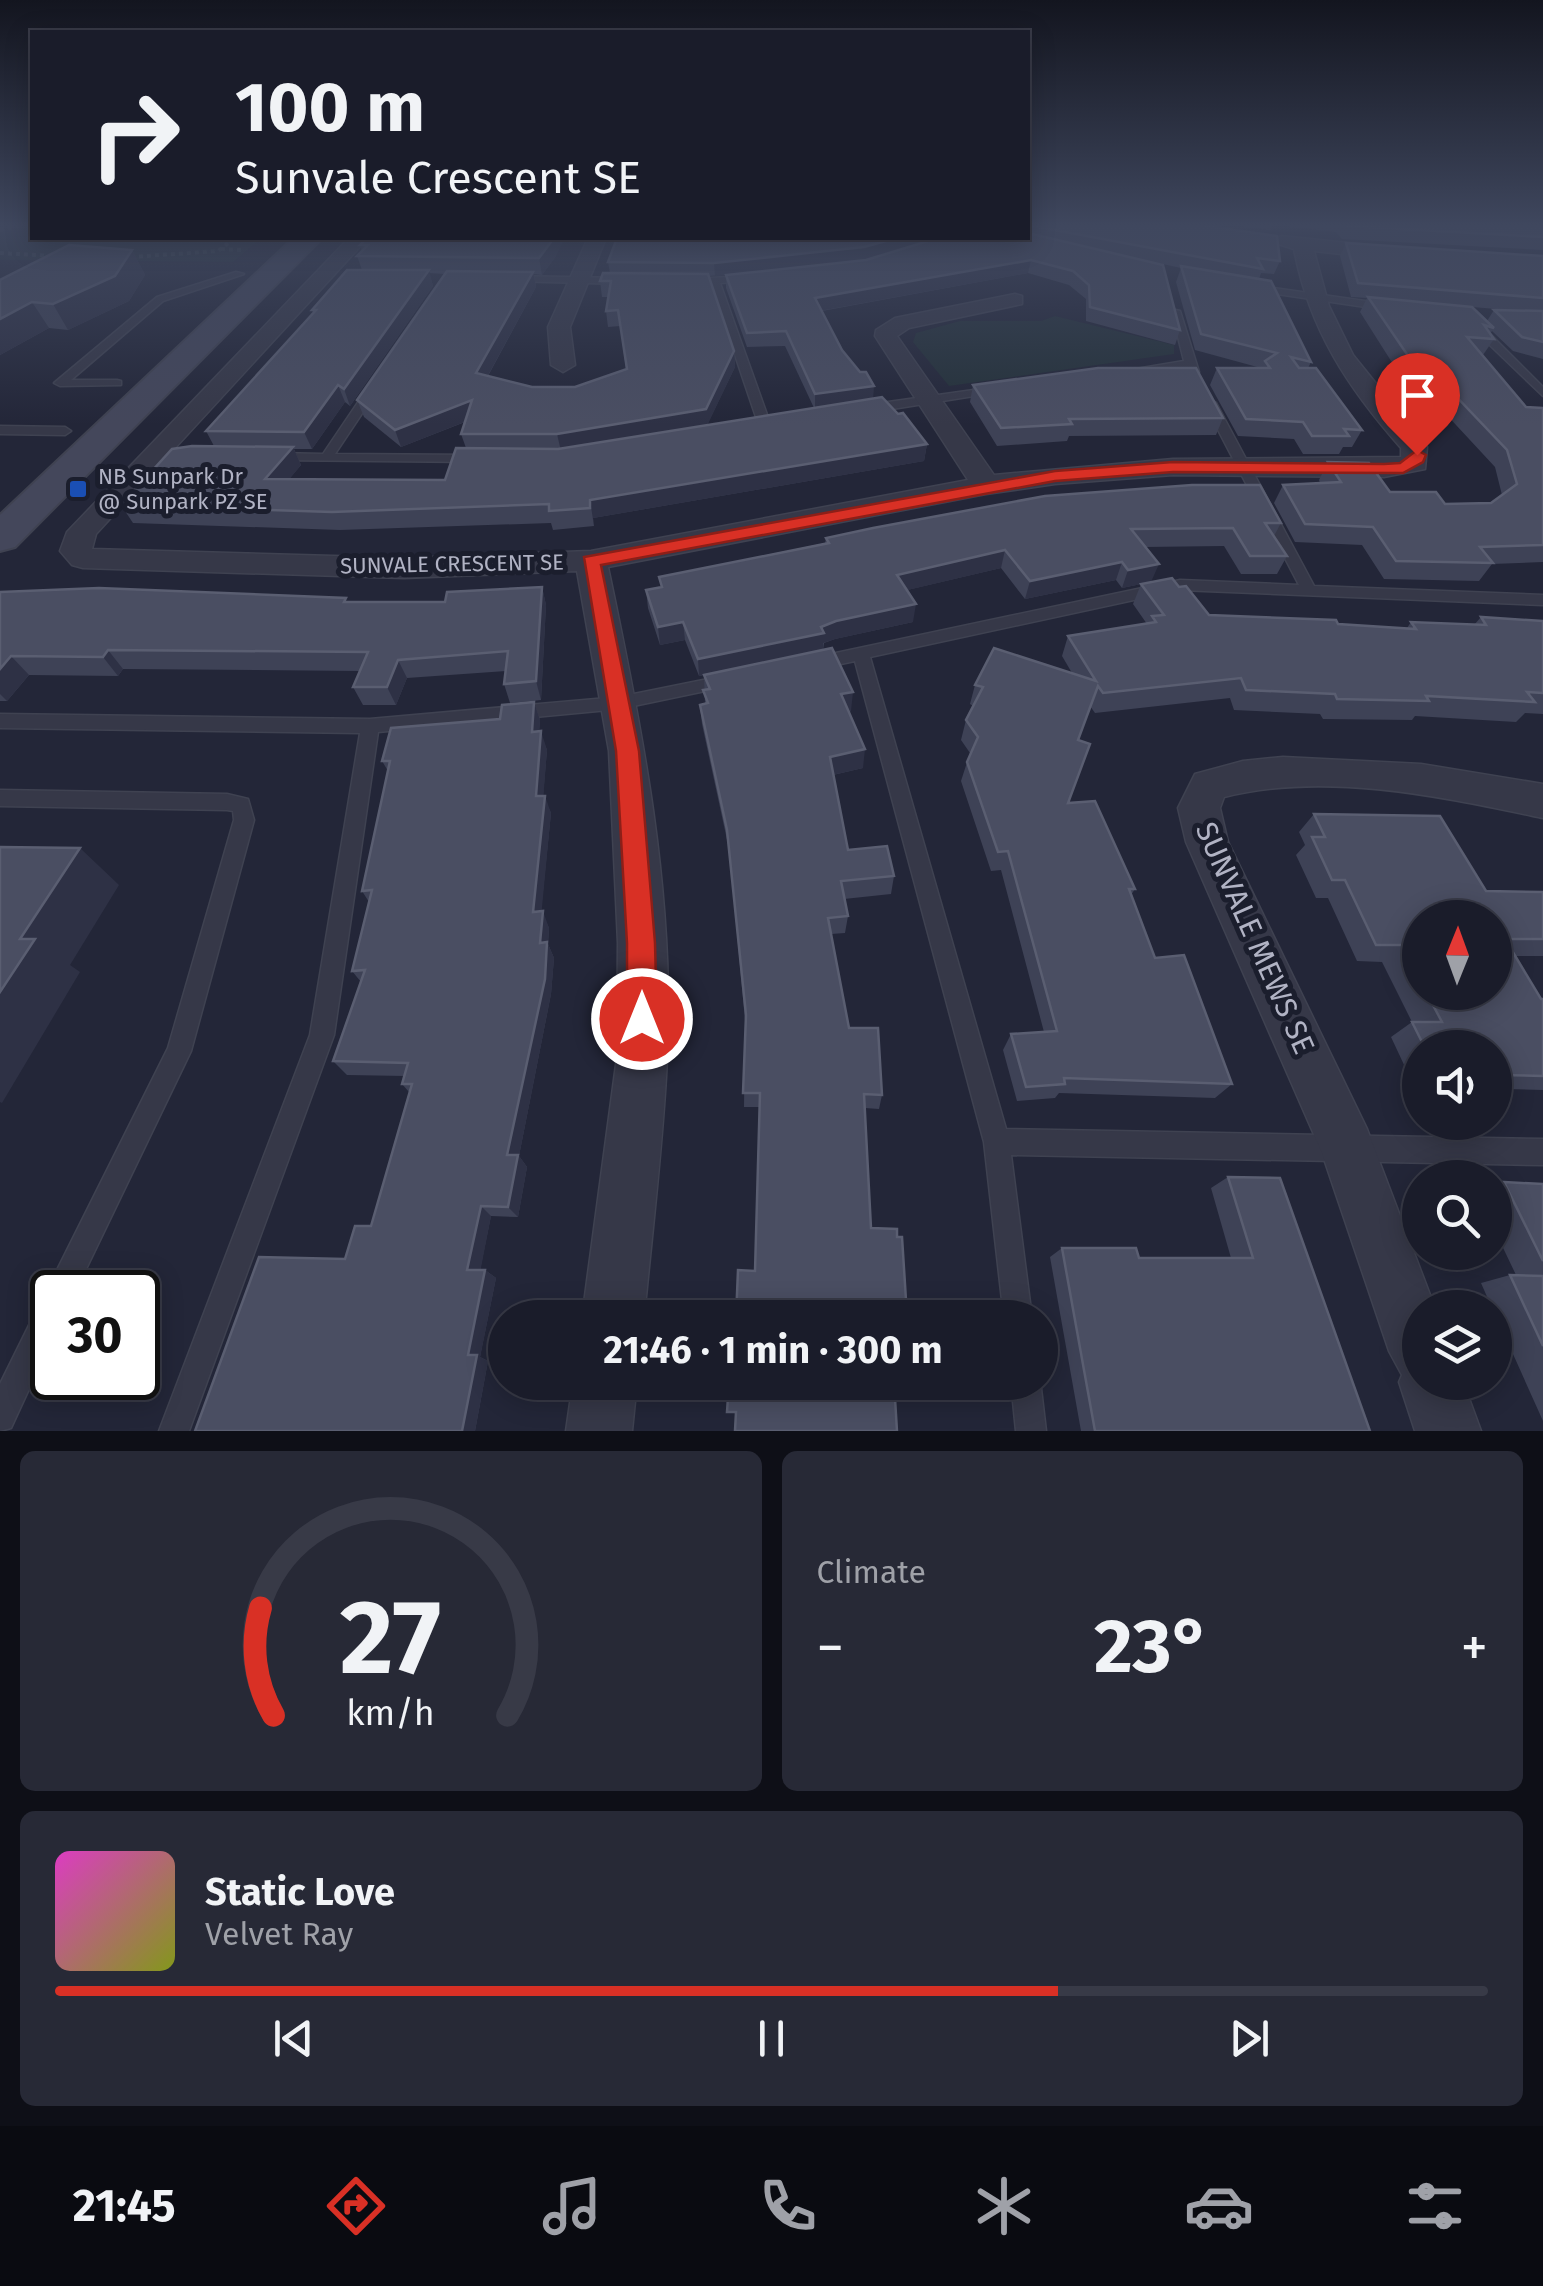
<!DOCTYPE html>
<html lang="en">
<head>
<meta charset="utf-8">
<style>
  body { margin:0; font-family:"Fira Sans",sans-serif; background:#272936; color:#f1f3f6; height:100vh; display:flex; flex-direction:column; font-size:38px; white-space:nowrap }
  * { box-sizing:border-box; margin:0 }
  p { font-size:32px; color:#9fa1a8 }
  .icon { flex:none; width:55px; height:55px; fill:none; stroke:currentColor; stroke-width:2; stroke-linecap:round; stroke-linejoin:round }
  .map { position:relative; height:1431px; overflow:hidden }
  .panel { display:flex; flex-direction:column; gap:20px; padding:20px; background:#0e0f17; flex:1 }
  .panel>* { flex:none }
  .hud { position:absolute; left:30px; top:30px; width:1000px; height:210px; border-radius:0px; box-shadow:0 5px 25px #0003,0 0 0 2px #383a47; background:#1a1c2a; color:#f1f3f6; overflow:hidden }
  .needle { width:65px; rotate:1deg }
  .buttons { position:absolute; left:1402px; top:900px; display:grid; gap:20px }
  .buttons a { display:grid; place-items:center; width:110px; height:110px; border-radius:50%; background:#1a1c2a; box-shadow:0 5px 25px #0003,0 0 0 2px #383a47; font-size:50px }
  .speed { position:absolute; left:30px; top:1270px; display:flex; gap:20px; font-size:50px; font-weight:700; text-align:center }
  .speed>* { display:grid; place-content:center; width:130px; height:130px; border-radius:50%; background:#1a1c2a; box-shadow:0 5px 25px #0003,0 0 0 2px #383a47; line-height:1 }
  .speed .limit { border:5px solid #111; border-radius:15px; background:#fff; color:#111 }
  .pin { position:absolute; display:grid; place-items:center; width:85px; height:85px; color:#fff; margin:-102px -42px; border-radius:50% 50% 50% 0; rotate:-45deg; box-shadow:0 0 10px #0007 }
  .pin .icon { rotate:45deg }
  .me { position:absolute; width:110px; margin:-55px; rotate:0deg; stroke-linejoin:round; filter:drop-shadow(0 0 8px #0008) }
  .turn { display:flex; align-items:center; gap:35px; height:210px; padding:0 40px; font-size:45px }
  .turn .icon { width:130px; height:130px; stroke-width:2.5 }
  .turn b { display:block; font-size:70px; line-height:85px }
  .big { font-size:75px; font-weight:700; line-height:1.1 }
  .panel .card { flex:1; display:flex; flex-direction:column; justify-content:center; gap:15px; min-width:0; padding:0 35px; border-radius:15px; background:#272936 }
  .panel .dial { align-items:center; gap:0 }
  .dial svg { height:260px; overflow:visible; fill:none; stroke:#383a47; stroke-width:7; stroke-linecap:round; text-anchor:middle }
  .dial text { fill:#f1f3f6; stroke:none }
  .song { display:flex; align-items:center; gap:30px }
  .cover { width:120px; height:120px; border-radius:15px; background:linear-gradient(135deg,hsl(310 70% 55%),hsl(70 70% 35%)) }
  .played { height:10px; border-radius:5px; background:linear-gradient(90deg,#d93025 70%,#383a47 70%) }
  .keys { display:flex; justify-content:space-around; direction:ltr }
  .heat { display:flex; justify-content:space-between; align-items:center; font-size:55px; direction:ltr }
  .panel .tiles { flex:1; display:grid; gap:20px; grid-template-columns:1fr 1fr }
  .card:last-child { grid-column:span 2 }
  .trip { position:absolute; left:488px; top:1300px; width:570px; height:100px; border-radius:50px; background:#1a1c2a; box-shadow:0 5px 25px #0003,0 0 0 2px #383a47; font-weight:700; line-height:100px; text-align:center }
  .menu { display:flex; height:160px; justify-content:space-around; align-items:center; background:#0a0b11; color:#9fa1a8 }
  .menu .icon { width:70px; height:70px }
  .menu .active { color:#d93025 }
  .menu b { font-size:45px; color:#f1f3f6 }
  .map>svg:first-child { display:block }
</style>
</head>
<body>
<div class="map">
<svg width="1543" height="1431" viewBox="0 0 1543 1431">
  <rect width="100%" height="100%" fill="#232638"/>
  <!-- green -->
  <g fill="#243139">
    <path d="M0 225H32V238H261L233 262 0 260Z"/>
    <path d="M1055 316 1174 345V354L949 386 913 342 916 333 960 321H1041Z"/>
  </g>
  <g fill="none" stroke-linecap="round" stroke-linejoin="round">
    <!-- lane casing -->
    <g stroke="#3f4251" stroke-width="3">
      <g id="lane">
        <path d="M236 272 244 274 163 301 71 380H117L121 381V385L60 386 54 383 157 297Z"/>
        <path d="M510 276 624 278 629 281 624 284 507 281V277Z"/>
        <path d="M749 276 754 279 752 281 720 283 770 423 764 427 758 423 711 284 690 285 685 282 690 279Z"/>
        <path d="M1253 285 1386 304 1391 307 1386 310 1250 290 1248 288Z"/>
        <path d="M1171 309 1180 311 1199 372 1189 374 1186 368 1136 373V369L1184 361Z"/>
        <path d="M1472 324H1480L1543 387V396L1472 328Z"/>
        <path d="M373 385 379 388 335 454 475 455 480 456V462L271 460V454L276 453 323 454 369 386Z"/>
        <path d="M995 387 1001 390 999 392 867 413 861 409 867 405Z"/>
        <path d="M1210 399 1216 403 1314 586 1543 595V605L1180 590 870 657 1006 1129 1543 1139V1165L1011 1155 1032 1318H1004L984 1142 855 661 817 669 809 663 817 657 1180 580 1299 585 1204 403Z"/>
        <path d="M0 426 65 427 71 431 65 435 0 434Z"/>
        <path d="M728 675 736 681 734 685 619 709 378 732 334 1035 189 1431H159L310 1035 360 733 0 728V714L370 719 619 697Z"/>
        <path d="M0 790 227 794 248 799 254 820 191 1051 75 1292H52V1339L11 1428 0 1431V1384L42 1299 49 1296 47 1292 51 1282 168 1048 234 820 233 811 227 810 0 806Z"/>
        <path d="M1040 1380 1046 1431H1016L1011 1382H1040Z"/>
      </g>
    </g>
    <!-- street casing -->
    <g stroke="#3f4251" stroke-width="3">
      <g id="street">
        <path d="M1281 236 1396 248 1406 254 1396 260 1314 251 1329 306 1353 355 1427 447 1425 469 1384 477 1173 475 1055 484 986 494 608 567C642 728 675 894 667 1059 663 1145 652 1232 644 1318H582L617 1057 618 943 609 751 577 571 404 578 83 568 72 565 60 551 67 532 349 238H368L96 534 92 549 404 558 591 551 968 480 875 336 876 330 895 318 1015 294 1022 296V304L909 328 897 336 994 475 1173 459 1401 457V448C1348 388 1309 329 1294 249L1272 242Z"/>
        <path d="M588 238H606L570 327 575 365 563 372 551 365 548 327Z"/>
        <path d="M1283 757 1421 764 1543 784V818C1442 797 1326 771 1224 797L1220 808 1228 842 1367 1129 1435 1308H1420V1382H1463L1481 1431H1415L1399 1382 1402 1375 1389 1351 1322 1153 1186 842 1178 808 1195 774 1243 761Z"/>
        <path d="M573 1382H637L632 1431H566Z"/>
      </g>
    </g>
    <!-- secondary casing -->
    <g stroke="#3f4251" stroke-width="4">
      <path id="secondary" d="M294 238H322L15 547 0 551V515Z"/>
    </g>
    <!-- path -->
    <g stroke="#3d4a51" stroke-width="4" stroke-dasharray="4 4" stroke-linecap="butt">
      <path d="M0 230 23 225"/>
      <path d="M221 249 242 250"/>
      <path d="M0 253 54 256"/>
      <path d="M131 257 218 251 235 238"/>
    </g>
    <!-- lane -->
    <use href="#lane" fill="#363848" fill-rule="evenodd"/>
    <!-- street -->
    <use href="#street" fill="#363848" fill-rule="evenodd"/>
    <!-- secondary -->
    <use href="#secondary" fill="#44475b" fill-rule="evenodd"/>
  </g>
  <!-- wall -->
  <g fill="#3e4256" fill-rule="evenodd">
    <path d="M1028 225 1280 261 1274 274 1261 273 1259 279 1311 362 1308 368 1362 430 1352 447H1343L1339 454H1303L1294 439 1238 436 1210 385 1217 368H1261L1195 350 1176 282 1181 268 1158 263 1180 330 1175 345 1086 321V299L1069 285 1028 273 822 311 842 350 873 398 927 444 924 461 593 518 594 526 553 530 551 523 340 530 133 523 121 505 214 446 206 431 313 313 312 310 362 270 357 256 362 251 360 245 556 256 542 275 534 274 536 287 488 376 532 387H575L626 369 620 326 608 327 606 311 608 297H602L600 281 610 273 608 262 1028 238ZM429 273 445 274 357 400 364 417 401 447 465 422 461 434 466 448 445 480 289 479 301 465 294 449H312L345 402 350 406 433 286ZM726 275V288L747 347 785 346 814 408 707 425 735 367 734 351 708 276Z"/>
    <path d="M1231 225H1272L1270 230Z"/>
    <path d="M1277 225H1543V250L1342 239 1336 232Z"/>
    <path d="M1346 243 1543 256V359L1513 351 1492 331 1490 334 1494 339 1483 355 1526 407 1543 408V562L1492 564 1479 581 1384 579 1362 545 1295 542 1274 503 1283 485 1320 483 1319 480 1328 462 1390 492 1445 504 1491 503 1502 495 1495 467 1418 384 1405 383 1360 312 1367 298 1351 297 1340 256ZM1472 307 1509 310H1494L1487 321Z"/>
    <path d="M132 250 145 275 129 301 68 330 49 328 0 355V280Z"/>
    <path d="M973 385 1223 418 1216 435 1069 436 1067 441 997 446 970 402Z"/>
    <path d="M1045 496 1281 523 1274 536 1287 556 1277 574H1241L1224 546 1145 547 1151 582 1179 587 1209 615 1407 628 1411 622 1474 625 1481 617 1543 621V714L1525 713 1516 722 1415 716 1412 720 1323 719 1320 714 1234 710 1230 698 1095 713 1090 706 1078 740 1068 803 1135 889 1131 895 1155 958 1232 1084 1215 1098 1059 1093 1055 1098 1017 1101 1003 1050 1011 1034 1044 1032 1001 870 991 871 961 781 970 753 961 740 966 720 973 706 970 704 975 685 1072 673 1062 656 1068 636 1147 624 1133 604 1141 584 1122 588 1116 580 1025 599 1001 568 907 590 913 622 835 639 824 643 823 650 851 711 849 712 863 768 833 775 848 850 894 876 891 894 844 899 848 916 845 933 831 934 849 1028 882 1095 879 1109 865 1108 871 1228 906 1300 901 1308H896L755 1271 759 1107H744L745 1020 729 849 702 724 700 705 705 704 704 675 699 676 685 640 660 645 648 608 646 590 661 587 659 577 825 543 826 538Z"/>
    <path d="M542 587 546 605 541 700 510 703 504 684 506 671 407 678 396 705H363L353 687 360 671 123 669 118 676 29 675 7 701H0V592L348 602H445Z"/>
    <path d="M534 702 540 720 539 731 547 750 543 796 551 813 541 911 549 928 548 944 554 958 551 994 519 1156 527 1167 518 1217 491 1216 480 1270H485L496 1278 480 1357 488 1361 475 1431H195L345 1259 371 1226 409 1092 402 1084 405 1076 347 1075 333 1061 361 982 352 971 369 902 362 891 388 771 382 761 500 719Z"/>
    <path d="M1314 814 1486 891 1543 892V956H1515L1541 999H1543V1090L1507 1089 1510 1094 1495 1102V1048H1420V1099L1391 1037 1412 1022 1382 962 1357 961 1328 898H1316L1296 855 1305 845 1299 832ZM1420 918 1495 992H1420Z"/>
    <path d="M1228 1177 1370 1431H1081L1050 1257 1062 1248 1139 1258H1231L1211 1188Z"/>
    <path d="M1504 1182 1543 1184V1421L1495 1314V1308H1492L1481 1283 1510 1275H1516L1495 1231V1186Z"/>
  </g>
  <!-- shaded-wall -->
  <g fill="#2e3145">
    <path d="M554 238H565L556 256 542 275 539 258Z"/>
    <path d="M897 238H940L863 260 715 276 714 263Z"/>
    <path d="M132 250 145 275 129 301 68 330 53 304Z"/>
    <path d="M1031 260 1028 273 814 312 815 298Z"/>
    <path d="M429 270 433 286 350 406 344 389Z"/>
    <path d="M533 272 536 287 480 390 476 373Z"/>
    <path d="M32 302 49 328 0 355V319Z"/>
    <path d="M734 351 735 367 707 426 561 451 557 434Z"/>
    <path d="M338 385 345 402 312 449 304 432Z"/>
    <path d="M874 386 873 401 815 409V394Z"/>
    <path d="M472 400 477 417 401 447 395 430Z"/>
    <path d="M927 444 924 461 593 518 594 526 590 500Z"/>
    <path d="M293 447 301 465 274 498 265 479Z"/>
    <path d="M1005 550 1001 568 895 593 897 575Z"/>
    <path d="M1122 562 1116 580 1025 599 1030 581Z"/>
    <path d="M1159 564 1151 582 1122 588 1128 570Z"/>
    <path d="M542 587 546 605 541 700 536 681Z"/>
    <path d="M916 604 913 622 835 639 823 643V651L699 676 698 659 821 627 836 621Z"/>
    <path d="M683 622 685 640 660 645 658 627Z"/>
    <path d="M108 650 123 669 118 676 103 657Z"/>
    <path d="M11 656 29 675 7 701 0 694V669Z"/>
    <path d="M398 660 407 678 396 705 387 687Z"/>
    <path d="M853 692 851 711 839 714 841 694Z"/>
    <path d="M534 702 540 720 538 750 532 732Z"/>
    <path d="M541 731 547 750 542 814 536 796Z"/>
    <path d="M865 749 863 768 828 776 830 757Z"/>
    <path d="M545 796 551 813 540 928 533 912Z"/>
    <path d="M80 848 119 885 70 965 80 972 2 1103 0 1102V992L20 939Z"/>
    <path d="M543 911 549 928 548 944 554 958 551 994 519 1156 527 1167 518 1217 508 1207 507 1155 540 943Z"/>
    <path d="M481 1206 491 1216 479 1278 467 1270Z"/>
    <path d="M485 1270 496 1278 480 1357 488 1361 475 1431H462L468 1355Z"/>
  </g>
  <!-- building -->
  <g fill="#4a4e62" stroke="#5a5e71" stroke-width="2.5">
    <path d="M1028 225H1199L1277 236 1280 261 1257 258 1263 269Z"/>
    <path d="M1346 225H1543V237L1348 226Z"/>
    <path d="M1028 233 1163 265 1180 330 1090 307 1089 285 1073 271 1031 260 815 298 842 350 860 372H866L874 386 815 394 786 331 747 333 726 275 866 260 938 238H1028Z"/>
    <path d="M367 238H554L539 258 357 256 368 245H360Z"/>
    <path d="M617 238H897L864 247 714 263 608 262Z"/>
    <path d="M1346 243 1543 256V298L1358 283Z"/>
    <path d="M69 245 132 250 115 276 53 304 32 302 0 319V280Z"/>
    <path d="M1181 266 1271 281 1311 362 1291 357 1299 368H1316L1362 430 1344 429 1349 436H1312L1303 422 1246 419 1217 368H1270L1265 361 1277 353 1201 334Z"/>
    <path d="M347 270H429L344 389 338 385 304 432 206 431 316 310H312Z"/>
    <path d="M447 271 533 272 476 373 532 387H575L627 369 618 310 606 311 611 281H600L603 273 708 274 734 351 706 409 557 434H461L472 400 395 430 357 400Z"/>
    <path d="M1368 297 1472 307 1494 328 1484 325 1494 339 1467 337 1526 407 1543 408V545L1480 547 1493 563 1396 561 1373 527 1305 524 1283 485 1341 482 1328 462 1369 463 1390 492H1436L1445 504 1491 503 1517 484 1507 450 1428 367 1415 366Z"/>
    <path d="M1494 310 1543 311V342L1522 337Z"/>
    <path d="M1098 368H1196L1223 418 1069 419 1072 424 1001 428 973 385Z"/>
    <path d="M882 397 898 414 903 413 927 444 590 500V508L549 511V504L332 512 121 505 172 449 192 446 293 447 265 479 445 480 456 448 558 449Z"/>
    <path d="M1192 485H1260L1281 523H1265L1287 556H1250L1233 528 1131 529 1159 564 1128 570 1122 562 1030 581 1005 550 897 575 916 604 836 621 821 627 824 633 698 659 683 622 658 627 646 590 662 587 659 577 829 543 826 538 873 528 1045 496Z"/>
    <path d="M1172 578 1179 587 1186 586 1209 615 1336 620 1338 624 1416 629 1411 622 1486 625 1481 617 1543 621V693L1527 692 1535 702 1426 696 1429 701 1337 699 1335 694 1246 690 1241 678 1103 693 1098 686 1078 740 1090 744 1068 803 1095 801 1135 889H1129L1155 958 1184 955 1232 1084 1064 1078 1065 1084 1026 1087 1011 1034 1057 1031 1008 851 998 852 967 762 978 737 966 720 983 687 975 685 994 648 1096 681 1068 636 1156 622 1152 616 1164 615 1141 584Z"/>
    <path d="M542 587 536 681 504 684 508 651 398 660 387 687H353L368 652 108 650 103 657 11 656 0 669V592L99 588 346 598 344 602H445L447 592Z"/>
    <path d="M832 648 853 692 841 694 865 749 830 757 848 850 887 846 894 876 841 881 848 916 828 918 849 1028H878L882 1095 864 1094 871 1228 897 1229V1237H902L906 1300H895L897 1318H736L738 1270 755 1271 760 1093H743L746 1015 727 830 700 705 708 703 703 690 710 689 704 675Z"/>
    <path d="M534 702 532 732 541 731 536 796H545L533 912 543 911 540 943 547 942 545 979 507 1155H518L508 1207 481 1206 467 1270H485L468 1355H477L462 1431H195L259 1257 345 1259 355 1226H371L412 1084H402L408 1063 333 1061 365 970 352 971 372 890 362 891 390 761H382L391 728 500 719 502 705Z"/>
    <path d="M1314 814 1440 816 1486 891 1543 892V939H1505L1541 999H1543V1076L1500 1075 1510 1094 1495 1093V1048H1425L1412 1022H1442L1426 992H1495V918H1420V980L1402 945H1376L1345 880H1332L1312 837H1325Z"/>
    <path d="M0 847 80 848 20 939H35L0 992Z"/>
    <path d="M1228 1177 1280 1178 1370 1431H1095L1062 1248H1136L1139 1258H1253Z"/>
    <path d="M1504 1182 1543 1184V1261Z"/>
    <path d="M1510 1275 1543 1276V1346Z"/>
    <path d="M729 1382H894L897 1431H735L736 1412H727Z"/>
  </g>
  <!-- sky -->
  <linearGradient id="sky" x2="0" y2="1"><stop stop-color="#13151f"/><stop offset="0.53" stop-color="#3f475e"/><stop offset="1" stop-color="#3f475e" stop-opacity="0"/></linearGradient>
  <rect width="1543" height="425" fill="url(#sky)"/>
  <!-- route -->
  <path fill="#d93025" stroke="#8d1f18" stroke-width="2.5" d="M1417 450 1426 455 1423 462 1403 473 1173 472 1055 481 601 565 639 751 655 943 657 1019 652 1030 642 1034 631 1030 627 1019V943L616 751 584 557 1055 471 1173 462 1384 464 1400 463Z"/>
  <!-- markers -->
  <rect fill="#1a4fb4" stroke="#1b1e2d" stroke-width="4" x="68" y="479" width="20" height="20" rx="5"/>
  <g text-anchor="middle" dominant-baseline="central" stroke-width="10" stroke-linejoin="round" paint-order="stroke">
    <!-- far-poi labels -->
    <g font-size="22" fill="#b1b3c4" stroke="#1b1e2d" text-anchor="start">
      <text x="98" y="476">NB Sunpark Dr<tspan x="98" dy="25">@ Sunpark PZ SE</tspan></text>
    </g>
    <!-- far-street labels -->
    <g font-size="22" fill="#b1b3c4" stroke="#1b1e2d">
      <text transform="translate(452 564) rotate(-1)">SUNVALE CRESCENT SE</text>
    </g>
    <!-- near-street labels -->
    <g font-size="30" fill="#b1b3c4" stroke="#1b1e2d">
      <text transform="translate(1255 938) rotate(66)">SUNVALE MEWS SE</text>
    </g>
  </g>
</svg>
<div class="buttons">
<a><svg class="needle" viewBox="-14 -14 28 28"><path d="M0-13l5 13h-10z" fill="#e53935"/><path d="M0 13l5-13h-10z" fill="#9fa1a8"/></svg></a>
<a><svg class="icon" aria-label="sound" viewBox="0 0 24 24"><path d="M4 9h4l5-4v14l-5-4H4zM17 9q2 3 0 6"/></svg></a>
<a><svg class="icon" aria-label="search" viewBox="0 0 24 24"><circle cx="10" cy="10" r="6"/><path d="M15 15l6 6"/></svg></a>
<a><svg class="icon" aria-label="layers" viewBox="0 0 24 24"><path d="M12 4l9 5-9 5-9-5zM3 14l9 5 9-5"/></svg></a>
</div>
<div class="speed"><div class="limit">30</div></div>
<div class="pin" style="left:1417px;top:455px;background:#d93025"><svg class="icon" aria-label="arrive" viewBox="0 0 24 24"><path d="M6 21V4h12l-3 4 3 4H6"/></svg></div>
<svg class="me" style="left:642px;top:1019px" viewBox="-20 -20 40 40"><circle r="17" fill="#d93025" stroke="#fff" stroke-width="3"/><path d="M0-11L8 9 0 5-8 9z" fill="#fff"/></svg>
<div class="trip">21:46 · 1 min · 300 m</div>
<div class="hud">
<div class="turn"><svg class="icon" aria-label="right" viewBox="0 0 24 24"><path d="M7 20v-9h11M14 6l5 5-5 5"/></svg><div><b>100 m</b>Sunvale Crescent SE</div></div>
</div>
</div>
<section class="panel">
<div class="tiles">
<div class="card dial"><svg viewBox="0 0 100 80">
<path d="M14 69A42 42 0 1 1 86 69"/>
<path d="M14 69A42 42 0 0 1 10 36" stroke="#d93025"/>
<text x="50" y="56" font-size="32" font-weight="700">27</text>
<text x="50" y="72" font-size="11">km/h</text>
</svg></div>
<div class="card"><p>Climate</p>
<div class="heat"><a>−</a><b class="big">23°</b><a>+</a></div>
</div>
<div class="card">
<div class="song"><i class="cover"></i><div><b>Static Love</b><p>Velvet Ray</p></div></div>
<div class="played"></div>
<div class="keys"><svg class="icon" aria-label="previous" viewBox="0 0 24 24"><path d="M18 5L8 12l10 7zM5 5v14"/></svg><svg class="icon" aria-label="pause" viewBox="0 0 24 24"><path d="M8 5v14M16 5v14"/></svg><svg class="icon" aria-label="next" viewBox="0 0 24 24"><path d="M6 5l10 7-10 7zM19 5v14"/></svg></div>
</div>
</div>
</section>
<nav class="menu">
<b>21:45</b>
<svg class="icon active" aria-label="directions" viewBox="0 0 24 24"><path d="M12 3l9 9-9 9-9-9zM9 14v-3h6M13 9l2 2-2 2"/></svg>
<svg class="icon" aria-label="music" viewBox="0 0 24 24"><path d="M9 18V5l10-2v13"/><circle cx="6" cy="18" r="3"/><circle cx="16" cy="16" r="3"/></svg>
<svg class="icon" aria-label="phone" viewBox="0 0 24 24"><path d="M5 4h4l2 5-3 2q2 4 5 5l2-3 5 2v4C11 20 4 13 5 4z"/></svg>
<svg class="icon" aria-label="climate" viewBox="0 0 24 24"><path d="M12 3v18M4 7l16 10M4 17L20 7"/></svg>
<svg class="icon" aria-label="car" viewBox="0 0 24 24"><path d="M5 17H2v-5l4-1 3-4h7l3 4 3 1v5h-3M9 17h6M6 11h13"/><circle cx="7" cy="17" r="2"/><circle cx="17" cy="17" r="2"/></svg>
<svg class="icon" aria-label="filters" viewBox="0 0 24 24"><path d="M4 7h16M4 17h16"/><circle cx="9" cy="7" r="2"/><circle cx="15" cy="17" r="2"/></svg>
</nav>
</body>
</html>
